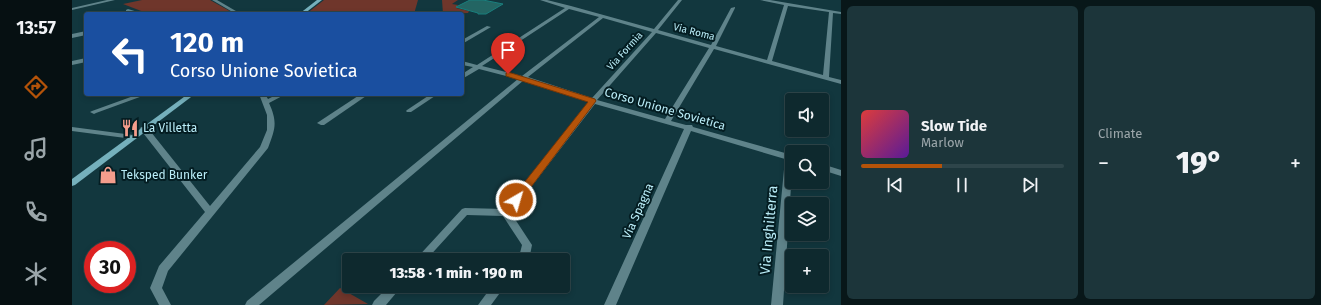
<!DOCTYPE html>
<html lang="en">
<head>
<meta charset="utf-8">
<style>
  body { margin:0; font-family:"Fira Sans",sans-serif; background:#1c353a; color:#f1f3f6; height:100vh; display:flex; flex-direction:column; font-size:15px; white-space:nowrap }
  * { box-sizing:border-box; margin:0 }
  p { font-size:13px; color:#9ba6aa }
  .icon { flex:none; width:22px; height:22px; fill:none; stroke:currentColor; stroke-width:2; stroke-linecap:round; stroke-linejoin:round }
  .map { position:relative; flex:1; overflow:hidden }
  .panel { display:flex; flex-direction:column; gap:6px; padding:6px; background:#081719; width:480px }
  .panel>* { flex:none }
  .guide { position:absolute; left:12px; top:12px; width:380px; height:84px; border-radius:4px; box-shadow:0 2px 6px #0003,0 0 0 1px #2e454a; background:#1a4fa0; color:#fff; overflow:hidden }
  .tools { position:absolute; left:713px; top:93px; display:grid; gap:8px }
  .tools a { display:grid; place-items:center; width:44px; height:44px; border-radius:4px; background:#0e292e; box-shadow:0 2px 6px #0003,0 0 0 1px #2e454a; font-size:20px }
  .speed { position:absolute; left:12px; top:241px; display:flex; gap:8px; font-size:20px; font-weight:700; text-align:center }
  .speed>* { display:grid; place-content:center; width:52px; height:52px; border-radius:50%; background:#0e292e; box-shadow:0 2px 6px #0003,0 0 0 1px #2e454a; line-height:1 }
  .speed .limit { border:6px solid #d22; background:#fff; color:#111 }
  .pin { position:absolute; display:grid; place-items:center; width:34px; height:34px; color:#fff; margin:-41px -17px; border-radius:50% 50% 50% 0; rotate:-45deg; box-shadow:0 0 4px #0007 }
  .pin .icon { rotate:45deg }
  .me { position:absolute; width:44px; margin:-22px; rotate:38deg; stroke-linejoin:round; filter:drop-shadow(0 0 3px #0008) }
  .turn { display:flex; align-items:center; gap:14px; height:84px; padding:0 20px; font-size:18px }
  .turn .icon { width:52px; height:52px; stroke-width:2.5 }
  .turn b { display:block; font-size:28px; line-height:34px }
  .big { font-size:30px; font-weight:800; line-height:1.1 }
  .panel .card { flex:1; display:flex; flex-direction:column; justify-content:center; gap:6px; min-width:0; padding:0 14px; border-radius:6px; background:#1c353a }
  .song { display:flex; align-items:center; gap:12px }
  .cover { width:48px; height:48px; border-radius:6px; background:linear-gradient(135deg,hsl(0 70% 55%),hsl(270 70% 35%)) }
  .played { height:4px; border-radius:2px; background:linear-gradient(90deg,#b45309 40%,#2e454a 40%) }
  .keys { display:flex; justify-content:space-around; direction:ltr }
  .heat { display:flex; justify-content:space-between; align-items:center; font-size:22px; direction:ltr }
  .panel .tiles { flex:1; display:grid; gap:6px; grid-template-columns:repeat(2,1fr) }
  .trip { position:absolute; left:270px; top:253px; width:228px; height:40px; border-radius:4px; background:#0e292e; box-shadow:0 2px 6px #0003,0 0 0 1px #2e454a; font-weight:800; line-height:40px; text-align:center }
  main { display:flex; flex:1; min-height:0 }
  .tabs { display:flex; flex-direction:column; width:72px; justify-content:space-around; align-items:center; background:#061012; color:#9ba6aa }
  .tabs .icon { width:28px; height:28px }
  .tabs .on { color:#b45309 }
  .tabs b { font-size:18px; color:#f1f3f6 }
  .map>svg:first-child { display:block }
</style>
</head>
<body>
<main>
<nav class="tabs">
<b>13:57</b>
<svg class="icon on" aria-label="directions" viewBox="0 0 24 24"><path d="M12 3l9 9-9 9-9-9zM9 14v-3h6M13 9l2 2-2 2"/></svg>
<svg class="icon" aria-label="music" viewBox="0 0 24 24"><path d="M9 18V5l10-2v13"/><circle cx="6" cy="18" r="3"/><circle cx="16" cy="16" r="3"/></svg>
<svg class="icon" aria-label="phone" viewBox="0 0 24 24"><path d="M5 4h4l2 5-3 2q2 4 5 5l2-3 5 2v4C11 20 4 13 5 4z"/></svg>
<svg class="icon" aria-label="climate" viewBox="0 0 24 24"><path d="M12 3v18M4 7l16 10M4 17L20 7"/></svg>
</nav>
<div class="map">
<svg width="769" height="305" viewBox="0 0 769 305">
  <rect width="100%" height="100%" fill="#12373e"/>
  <!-- green -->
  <g fill="#6f362b">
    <path d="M70 0H138L163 14H77L51 4Z"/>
    <path d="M252 0H346L342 14H234Z"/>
    <path d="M370 0H386L380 4 386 5 384 8 397 11 396 13 371 14Z"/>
    <path d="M268 288 296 304 252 305Z"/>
  </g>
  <!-- building -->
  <path fill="#236563" stroke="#197f7d" d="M398 0H411L431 4 414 14H406V13L384 7Z"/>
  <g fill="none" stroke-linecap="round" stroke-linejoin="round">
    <!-- minor -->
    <g fill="#5f838a" fill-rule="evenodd">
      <path d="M35 0H43L0 10V8Z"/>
      <path d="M140 0H145L169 14H164Z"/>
      <path d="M468 0H475L499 6 582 29 606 0H610L586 30 639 45 659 8 663 7V8L644 46 695 60 712 5 688 0H698L769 12V14L761 13 757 77 769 80V84L642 49 599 121 614 125H620L621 127 720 155V172L711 305H699L713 159 619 131 544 305H532L612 129 523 104 439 213 460 245 458 255 455 260H443L448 253 450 245 431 216 395 215 354 260H343L390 209 393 208 432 209 517 102 452 80 187 305H173L175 301 446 79 407 69 390 79V74L401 67 390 65V61L405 65 493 8ZM716 6 757 12 751 75 700 61ZM497 9 527 17 450 76 410 66ZM531 18 580 32 520 98 456 77ZM584 33 637 48 593 119 525 100Z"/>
      <path d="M56 9 69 13V14H63L54 11V10Z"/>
      <path d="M415 26 419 27 390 44V40Z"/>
      <path d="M14 31V35L0 38V34Z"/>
      <path d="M14 58V62L0 65V61Z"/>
      <path d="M67 94H76L24 113 22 114 18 112 20 111Z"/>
      <path d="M187 94H193L196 99 206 94H214L197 103C206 123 203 129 196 148L96 271 90 288 99 305H87L78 288 87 266 133 212 68 129 69 127H75L138 206 188 147 195 130V115Z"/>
      <path d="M289 94H297L252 125H249L245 123Z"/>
      <path d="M359 94H366L339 112H335L334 111 335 110Z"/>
      <path d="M0 127 61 135 65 137 61 139 0 131Z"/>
      <path d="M750 164 769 170V176L750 170Z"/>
      <path d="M317 286H330L314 305H300L302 301Z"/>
      <path d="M420 286H433L419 305H406Z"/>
    </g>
    <!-- secondary -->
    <g fill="#75b0bc" fill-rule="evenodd">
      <path d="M245 0H250L232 14H227Z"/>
      <path d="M116 94H123L3 185 0 186V179Z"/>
    </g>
  </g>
  <!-- route -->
  <path fill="#b45309" stroke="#753606" d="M436 72 523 99 524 101 447 203H440L438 200 440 198 516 102 434 76V73Z"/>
  <!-- icons -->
  <defs>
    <g id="restaurant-bare" transform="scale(1.38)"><path d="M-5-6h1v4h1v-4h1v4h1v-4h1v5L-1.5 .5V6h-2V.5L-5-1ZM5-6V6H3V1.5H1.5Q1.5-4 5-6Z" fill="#f49d8c" stroke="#041d22" stroke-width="2.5" paint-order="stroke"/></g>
    <g id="shop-bare" transform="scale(1.38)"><path d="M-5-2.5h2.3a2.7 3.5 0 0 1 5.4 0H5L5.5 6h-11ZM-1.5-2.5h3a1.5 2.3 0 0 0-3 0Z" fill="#f49d8c" stroke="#041d22" stroke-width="2.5" paint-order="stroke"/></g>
  </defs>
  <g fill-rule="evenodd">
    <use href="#restaurant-bare" x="58" y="128"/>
    <use href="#shop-bare" x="36" y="175"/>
  </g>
  <g text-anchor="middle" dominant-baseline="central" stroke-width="4" stroke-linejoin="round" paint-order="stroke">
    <!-- far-street labels -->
    <g font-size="10" fill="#baedf8" stroke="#041d22">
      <text transform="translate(622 32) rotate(14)">Via Roma</text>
      <text transform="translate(553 51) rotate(-48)">Via Formia</text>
    </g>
    <!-- street labels -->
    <g font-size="12" fill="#baedf8" stroke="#041d22">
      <text transform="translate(593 109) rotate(16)">Corso Unione Sovietica</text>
      <text transform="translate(566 211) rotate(-66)">Via Spagna</text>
    </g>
    <!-- poi labels -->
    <g font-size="12" fill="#baedf8" stroke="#041d22" text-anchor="start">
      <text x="71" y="128">La Villetta</text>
      <text x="49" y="175">Teksped Bunker</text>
    </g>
    <!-- near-street labels -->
    <g font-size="14" fill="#baedf8" stroke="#041d22">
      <text transform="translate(697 230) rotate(-85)">Via Inghilterra</text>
    </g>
  </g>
</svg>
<div class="tools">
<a><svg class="icon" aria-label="sound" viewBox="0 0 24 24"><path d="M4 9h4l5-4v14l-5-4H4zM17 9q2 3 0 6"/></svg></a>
<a><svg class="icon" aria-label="search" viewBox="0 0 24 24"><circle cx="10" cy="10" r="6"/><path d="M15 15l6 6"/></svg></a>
<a><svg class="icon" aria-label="layers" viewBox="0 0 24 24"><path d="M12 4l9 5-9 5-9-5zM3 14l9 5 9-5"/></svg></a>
<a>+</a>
</div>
<div class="speed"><div class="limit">30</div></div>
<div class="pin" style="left:436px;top:74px;background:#d93025"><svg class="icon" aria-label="arrive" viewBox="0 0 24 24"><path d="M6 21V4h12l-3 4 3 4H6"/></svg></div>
<svg class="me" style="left:444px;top:200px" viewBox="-20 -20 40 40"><circle r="17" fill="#b45309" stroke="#fff" stroke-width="3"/><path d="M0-11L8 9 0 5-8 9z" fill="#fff"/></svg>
<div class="trip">13:58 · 1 min · 190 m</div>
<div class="guide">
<div class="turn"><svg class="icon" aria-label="left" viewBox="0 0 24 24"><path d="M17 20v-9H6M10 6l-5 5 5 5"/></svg><div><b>120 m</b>Corso Unione Sovietica</div></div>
</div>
</div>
<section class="panel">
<div class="tiles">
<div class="card">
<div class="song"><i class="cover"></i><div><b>Slow Tide</b><p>Marlow</p></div></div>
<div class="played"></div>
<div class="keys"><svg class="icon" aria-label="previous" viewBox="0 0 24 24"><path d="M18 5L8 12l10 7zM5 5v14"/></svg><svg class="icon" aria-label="pause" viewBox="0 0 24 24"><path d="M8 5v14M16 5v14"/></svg><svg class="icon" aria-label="next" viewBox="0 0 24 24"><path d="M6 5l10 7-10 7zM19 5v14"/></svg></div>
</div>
<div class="card"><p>Climate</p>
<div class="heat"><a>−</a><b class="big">19°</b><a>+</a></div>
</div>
</div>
</section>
</main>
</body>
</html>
